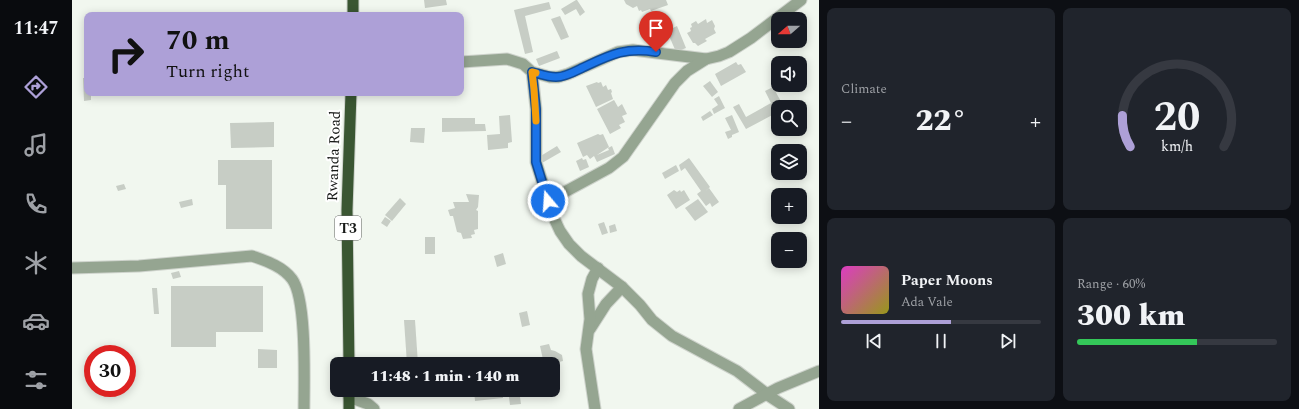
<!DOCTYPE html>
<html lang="en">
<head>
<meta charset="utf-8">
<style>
  body { margin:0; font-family:Spectral,serif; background:#20242c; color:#f1f3f6; height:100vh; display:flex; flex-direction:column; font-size:15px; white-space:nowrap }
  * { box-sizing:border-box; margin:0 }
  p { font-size:13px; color:#9ea1a6 }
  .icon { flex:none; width:22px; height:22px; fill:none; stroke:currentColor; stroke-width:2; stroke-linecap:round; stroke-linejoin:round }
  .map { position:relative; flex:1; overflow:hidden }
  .panel { display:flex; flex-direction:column; gap:8px; padding:8px; background:#0d0f14; width:480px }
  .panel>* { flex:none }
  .banner { position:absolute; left:12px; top:12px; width:380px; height:84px; border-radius:8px; box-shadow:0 2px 10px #0003; background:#ada0d7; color:#111; overflow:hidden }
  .needle { width:26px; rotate:250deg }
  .controls { position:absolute; left:699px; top:12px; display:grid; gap:8px }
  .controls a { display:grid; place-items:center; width:36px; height:36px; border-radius:8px; background:#171b24; box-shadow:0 2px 10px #0003; font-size:20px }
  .speed { position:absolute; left:12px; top:345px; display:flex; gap:8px; font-size:20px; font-weight:700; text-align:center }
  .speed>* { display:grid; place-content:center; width:52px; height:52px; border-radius:50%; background:#171b24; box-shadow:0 2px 10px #0003; line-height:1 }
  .speed .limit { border:6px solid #d22; background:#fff; color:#111 }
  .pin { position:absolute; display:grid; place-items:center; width:34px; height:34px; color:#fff; margin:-41px -17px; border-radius:50% 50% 50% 0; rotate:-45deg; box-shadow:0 0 4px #0007 }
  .pin .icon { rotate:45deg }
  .me { position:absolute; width:44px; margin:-22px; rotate:342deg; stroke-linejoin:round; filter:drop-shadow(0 0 3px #0008) }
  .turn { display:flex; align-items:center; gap:14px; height:84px; padding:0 16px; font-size:18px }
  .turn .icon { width:52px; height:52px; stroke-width:2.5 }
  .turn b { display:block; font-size:28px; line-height:34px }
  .big { font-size:30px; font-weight:800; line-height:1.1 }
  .panel .widget { flex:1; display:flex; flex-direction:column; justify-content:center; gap:6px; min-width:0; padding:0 14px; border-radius:8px; background:#20242c }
  .panel .dial { align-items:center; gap:0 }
  .dial svg { height:104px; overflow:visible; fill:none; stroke:#363941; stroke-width:7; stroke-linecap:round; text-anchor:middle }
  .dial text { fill:#f1f3f6; stroke:none }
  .song { display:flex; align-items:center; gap:12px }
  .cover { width:48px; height:48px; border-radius:6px; background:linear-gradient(135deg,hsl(310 70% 55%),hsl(60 70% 35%)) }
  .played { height:4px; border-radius:2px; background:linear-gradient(90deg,#ada0d7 55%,#363941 55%) }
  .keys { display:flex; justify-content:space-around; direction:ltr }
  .heat { display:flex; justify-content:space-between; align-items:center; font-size:22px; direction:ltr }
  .charge { height:6px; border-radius:3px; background:linear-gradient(90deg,#34c759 60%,#363941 0) }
  .panel .tiles { flex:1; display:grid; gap:8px; grid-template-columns:repeat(2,1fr) }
  .trip { position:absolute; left:258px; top:357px; width:230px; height:40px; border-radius:8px; background:#171b24; box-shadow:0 2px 10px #0003; font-weight:800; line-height:40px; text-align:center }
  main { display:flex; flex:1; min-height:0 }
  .menu { display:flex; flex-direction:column; width:72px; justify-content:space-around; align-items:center; background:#090b0e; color:#9ea1a6 }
  .menu .icon { width:28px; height:28px }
  .menu .active { color:#ada0d7 }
  .menu b { font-size:18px; color:#f1f3f6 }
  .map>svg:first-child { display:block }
</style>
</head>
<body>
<main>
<nav class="menu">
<b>11:47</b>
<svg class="icon active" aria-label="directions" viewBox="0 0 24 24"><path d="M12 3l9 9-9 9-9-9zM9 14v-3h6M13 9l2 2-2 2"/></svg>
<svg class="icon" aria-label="music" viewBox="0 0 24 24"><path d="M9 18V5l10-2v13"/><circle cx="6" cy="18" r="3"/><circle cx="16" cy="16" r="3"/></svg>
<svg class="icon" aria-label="phone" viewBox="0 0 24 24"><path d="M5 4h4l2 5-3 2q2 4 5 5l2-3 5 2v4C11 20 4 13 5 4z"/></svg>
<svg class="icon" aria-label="climate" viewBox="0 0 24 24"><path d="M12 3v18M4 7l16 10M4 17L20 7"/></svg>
<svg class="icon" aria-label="car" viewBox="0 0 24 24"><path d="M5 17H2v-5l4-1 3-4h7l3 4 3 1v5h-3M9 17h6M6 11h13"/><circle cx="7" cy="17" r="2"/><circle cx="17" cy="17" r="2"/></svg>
<svg class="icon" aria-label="filters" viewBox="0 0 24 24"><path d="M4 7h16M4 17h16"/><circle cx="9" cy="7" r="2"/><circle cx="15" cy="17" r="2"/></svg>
</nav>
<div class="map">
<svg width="747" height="409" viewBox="0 0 747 409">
  <rect width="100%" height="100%" fill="#f1f7ef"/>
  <!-- building -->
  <g fill="#c7cdc5">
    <path d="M352 0H374L375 5 353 8Z"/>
    <path d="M504 0H505L513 12 508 16 504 9 493 15 489 9Z"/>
    <path d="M552 0H594L596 5 579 11 578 9 570 12 569 10 567 11 565 6 561 8 554 4Z"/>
    <path d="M477 2 479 9 453 16 461 52 453 54 442 10Z"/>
    <path d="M488 16 497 37 489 40 479 19Z"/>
    <path d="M634 19 635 23 640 20 643 26 642 29 644 33 633 39 635 41 626 46 623 43H621L615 33 619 31 618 28 620 27 619 24 624 21 626 24Z"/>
    <path d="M605 26 614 48 604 52 595 31Z"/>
    <path d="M485 51 488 58 467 66 464 59Z"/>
    <path d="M664 62 666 65 669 64 674 72 649 86 643 74Z"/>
    <path d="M11 78H15V93H19V100L12 101Z"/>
    <path d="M638 81 646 92 640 97 631 86Z"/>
    <path d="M525 82 526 83 529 82 531 87 534 85 536 90 539 89 540 92 539 93 541 99 524 107 514 86Z"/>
    <path d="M701 87 712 107H706V112L674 129 661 107 667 104 674 117 699 103 693 91Z"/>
    <path d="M647 96 653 108 642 114 640 109 646 105 642 99Z"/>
    <path d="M542 100 546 107 550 104 555 114 550 116 553 122 547 125 549 128 538 134 525 109Z"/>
    <path d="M638 111 641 115 631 121 629 117Z"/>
    <path d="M438 115 440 142 436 143V148L416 150 415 135 428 134 427 116Z"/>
    <path d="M660 115 667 132 660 135V137L656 139 653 132 659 130 653 118Z"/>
    <path d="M370 118H403V124H413L414 131 370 132Z"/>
    <path d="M202 122V147L159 148 158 123Z"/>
    <path d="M339 128H353L352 143 338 142Z"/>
    <path d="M526 134 528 135 531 134 537 147 525 155 537 150 536 148 540 146 543 154 525 162 522 156 518 159 515 155 511 157 505 143Z"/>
    <path d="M485 146 489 152 470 163 467 157Z"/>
    <path d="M510 158 511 160 514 159 517 167 508 171 504 161Z"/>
    <path d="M617 158 638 187 632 192 637 188 647 202 640 207 638 203 634 206 625 194 629 191 613 168 609 171 607 165Z"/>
    <path d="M146 160H200V229H154V185H146Z"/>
    <path d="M604 165 607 171 593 179 590 173Z"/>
    <path d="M52 184 54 189 46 191 44 186Z"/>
    <path d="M602 190 605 192 608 190 609 192 612 190 618 200 604 209 595 195Z"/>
    <path d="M394 194 407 195 406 207 404 210 406 211V229L402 230 403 234 399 235 400 238 391 239 389 233 385 232 381 216H378L376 210 383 208 381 202H397Z"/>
    <path d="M328 198 334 204 320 221 313 215Z"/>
    <path d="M492 198 496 207 490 210 485 201Z"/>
    <path d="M120 199 121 205 109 208 107 202Z"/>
    <path d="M626 199 636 212 623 221 613 208Z"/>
    <path d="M313 217 319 221 315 227 309 223Z"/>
    <path d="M532 222 536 233 530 235 526 224Z"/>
    <path d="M543 224 545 231 538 233 537 226Z"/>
    <rect x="353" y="237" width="10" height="17"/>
    <path d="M431 253 434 264 425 267 422 256Z"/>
    <path d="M107 271 109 277 101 279 99 273Z"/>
    <path d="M99 286H191V332H144V347H99Z"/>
    <path d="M80 288H85L87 314H82Z"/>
    <path d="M455 311 458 325 450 327 447 313Z"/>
    <path d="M332 320H343L346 364H335Z"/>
    <path d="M477 344 479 350 483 351 490 355 491 361 479 364H472L468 346Z"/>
    <path d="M186 349 205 350V368H186Z"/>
    <path d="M336 390H348V393L336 394Z"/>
    <path d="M402 390H430L431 398 403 401Z"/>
    <path d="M436 390H464L465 395 448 397 449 404 438 405Z"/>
  </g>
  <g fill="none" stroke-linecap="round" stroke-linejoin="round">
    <!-- minor casing -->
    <g stroke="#ced3cc" stroke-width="13">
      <g id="minor">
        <path d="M389 62 435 59 451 64 460 72 464 109V162L481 216 488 231 497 244 509 256 550 287 568 305 580 320 600 336 665 371 695 394"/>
        <path d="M460 72 478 77H486L496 74 546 52 561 50 634 59 647 56 657 52 679 38 729 0"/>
        <path d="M476 201 537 168 551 157 603 83 615 71 634 59"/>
        <path d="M518 329 534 304 550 287"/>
        <path d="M694 394 717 409"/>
        <path d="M277 397 296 404 302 409"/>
        <path d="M523 409 514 349 518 319 516 294 520 279 526 268"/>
        <path d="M667 409 706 388 747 371"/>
      </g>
    </g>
    <!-- tertiary casing -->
    <g stroke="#ced3cc" stroke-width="13">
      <path id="tertiary" d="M0 268 67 266 180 256C194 261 210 266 220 279 235 299 232 381 232 409"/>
    </g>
    <!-- trunk casing -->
    <g stroke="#ced3cc" stroke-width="13">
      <g id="trunk">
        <path d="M281 15V0"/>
        <path d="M277 364 275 210 279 93"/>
        <path d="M277 390V409"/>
      </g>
    </g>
    <!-- minor -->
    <use href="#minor" stroke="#95a591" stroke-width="11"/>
    <!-- tertiary -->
    <use href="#tertiary" stroke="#95a591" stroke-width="11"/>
    <!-- trunk -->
    <use href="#trunk" stroke="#3a5632" stroke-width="11"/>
  </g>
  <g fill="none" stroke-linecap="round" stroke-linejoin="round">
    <!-- route casing -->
    <g stroke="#114b97" stroke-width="10">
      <path id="route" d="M476 201 464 162V109L460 72C468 74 476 77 484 77 493 77 502 72 510 68 538 55 552 47 584 52"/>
    </g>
    <!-- route -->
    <use href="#route" stroke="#1a73e8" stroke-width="7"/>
    <!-- slow -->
    <path stroke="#f59e0b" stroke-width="7" d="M464 73 460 72 462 89 464 121"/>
  </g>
  <g text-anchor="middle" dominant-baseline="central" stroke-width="4" stroke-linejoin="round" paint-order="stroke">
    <!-- shield labels -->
    <rect fill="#fff" stroke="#5d5e5d" stroke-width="1" x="263" y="216" width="26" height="24" rx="3"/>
    <g font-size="14" font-weight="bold" fill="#171917">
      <text x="276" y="228">T3</text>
    </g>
    <!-- street labels -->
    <g font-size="15" fill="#171917" stroke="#fff">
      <text transform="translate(262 156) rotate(-88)">Rwanda Road</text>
    </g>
  </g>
</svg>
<div class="controls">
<a><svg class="needle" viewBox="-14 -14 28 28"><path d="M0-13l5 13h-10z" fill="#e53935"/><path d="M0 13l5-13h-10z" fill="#9ea1a6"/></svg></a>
<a><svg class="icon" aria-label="sound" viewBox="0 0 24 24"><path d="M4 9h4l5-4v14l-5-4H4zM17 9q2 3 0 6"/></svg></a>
<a><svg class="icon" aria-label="search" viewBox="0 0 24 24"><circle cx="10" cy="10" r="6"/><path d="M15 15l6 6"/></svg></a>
<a><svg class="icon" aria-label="layers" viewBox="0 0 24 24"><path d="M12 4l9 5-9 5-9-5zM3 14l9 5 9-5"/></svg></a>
<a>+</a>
<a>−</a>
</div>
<div class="speed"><div class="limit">30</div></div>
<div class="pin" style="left:584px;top:52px;background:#d93025"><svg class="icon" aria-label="arrive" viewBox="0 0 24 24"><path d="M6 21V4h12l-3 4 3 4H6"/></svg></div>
<svg class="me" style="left:476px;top:201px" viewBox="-20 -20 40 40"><circle r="17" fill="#1a73e8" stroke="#fff" stroke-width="3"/><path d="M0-11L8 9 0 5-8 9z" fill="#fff"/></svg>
<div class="trip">11:48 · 1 min · 140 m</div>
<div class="banner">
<div class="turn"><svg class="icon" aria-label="right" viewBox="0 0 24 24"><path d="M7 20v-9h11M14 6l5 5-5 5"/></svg><div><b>70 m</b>Turn right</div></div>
</div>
</div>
<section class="panel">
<div class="tiles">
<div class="widget"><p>Climate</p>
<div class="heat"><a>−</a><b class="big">22°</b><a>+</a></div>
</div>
<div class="widget dial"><svg viewBox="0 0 100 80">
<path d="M14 69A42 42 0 1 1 86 69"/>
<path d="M14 69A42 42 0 0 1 8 45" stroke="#ada0d7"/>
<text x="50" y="56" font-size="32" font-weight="700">20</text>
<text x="50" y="72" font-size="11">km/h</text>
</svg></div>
<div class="widget">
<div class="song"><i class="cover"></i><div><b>Paper Moons</b><p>Ada Vale</p></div></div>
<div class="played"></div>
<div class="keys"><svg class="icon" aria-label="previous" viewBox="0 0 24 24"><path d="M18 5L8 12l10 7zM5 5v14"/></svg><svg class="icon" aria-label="pause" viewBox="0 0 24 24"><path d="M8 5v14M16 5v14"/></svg><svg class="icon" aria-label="next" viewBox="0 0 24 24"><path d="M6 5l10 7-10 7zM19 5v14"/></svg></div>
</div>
<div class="widget"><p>Range · 60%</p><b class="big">300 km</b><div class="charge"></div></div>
</div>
</section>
</main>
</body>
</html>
